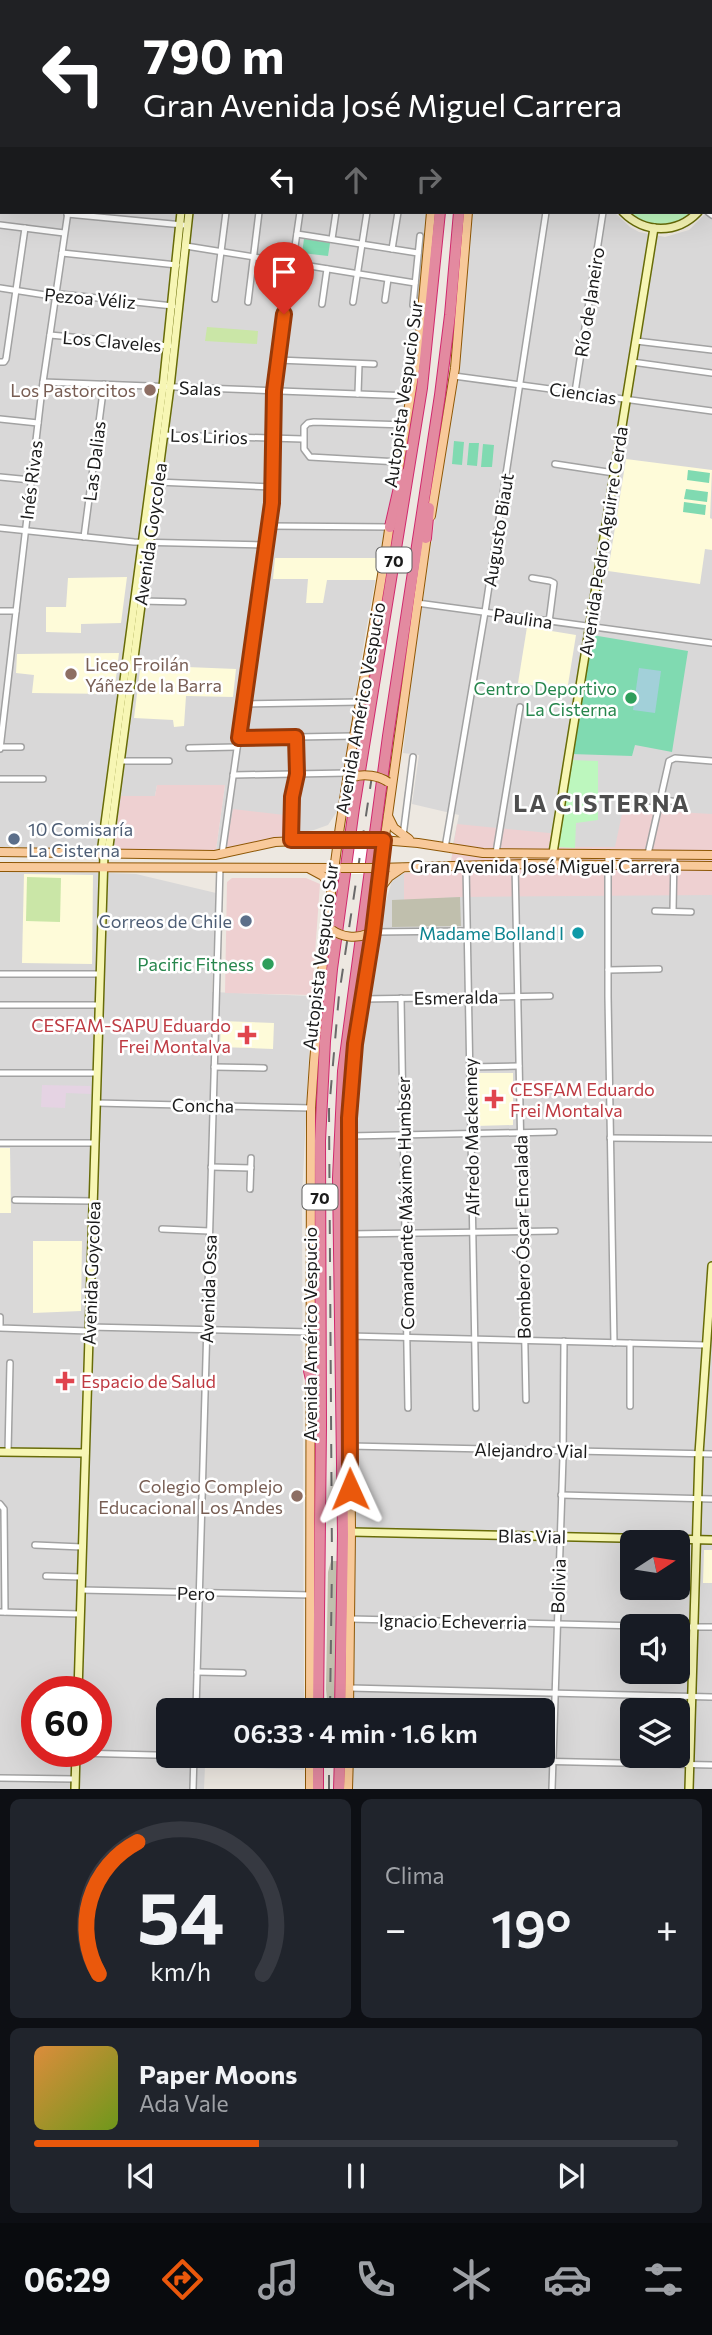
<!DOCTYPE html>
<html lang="es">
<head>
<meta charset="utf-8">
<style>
  body { margin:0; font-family:Commissioner,sans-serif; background:#20242c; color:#f1f3f6; height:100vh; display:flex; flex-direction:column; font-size:26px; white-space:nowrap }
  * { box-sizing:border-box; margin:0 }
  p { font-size:23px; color:#9ea1a6 }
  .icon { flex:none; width:38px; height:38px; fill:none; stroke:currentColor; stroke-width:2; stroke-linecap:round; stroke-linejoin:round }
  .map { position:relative; height:1789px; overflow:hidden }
  .details { display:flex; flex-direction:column; gap:10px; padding:10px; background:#0d0f14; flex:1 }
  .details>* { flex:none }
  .banner { position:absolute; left:0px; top:0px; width:712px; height:214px; box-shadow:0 7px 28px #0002; background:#202124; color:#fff; overflow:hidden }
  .needle { width:46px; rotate:78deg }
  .tools { position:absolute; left:620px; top:1530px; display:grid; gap:14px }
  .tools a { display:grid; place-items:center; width:70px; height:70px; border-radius:10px; background:#171b24; box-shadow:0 7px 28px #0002; font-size:35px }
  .speed { position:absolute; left:21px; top:1676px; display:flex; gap:14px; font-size:35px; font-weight:700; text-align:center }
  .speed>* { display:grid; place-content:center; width:91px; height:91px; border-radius:50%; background:#171b24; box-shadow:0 7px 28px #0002; line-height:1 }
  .speed .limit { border:10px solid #d22; background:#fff; color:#111 }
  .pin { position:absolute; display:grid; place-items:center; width:60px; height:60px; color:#fff; margin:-72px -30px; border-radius:50% 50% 50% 0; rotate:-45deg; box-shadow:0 0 7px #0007 }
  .pin .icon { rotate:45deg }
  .me { position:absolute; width:77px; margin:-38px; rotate:359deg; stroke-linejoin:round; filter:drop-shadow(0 0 5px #0008) }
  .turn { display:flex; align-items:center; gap:24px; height:147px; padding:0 28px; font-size:32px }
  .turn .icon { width:91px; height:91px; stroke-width:2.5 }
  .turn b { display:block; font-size:49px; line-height:60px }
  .lanes { display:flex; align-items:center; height:66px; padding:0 28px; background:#0003; justify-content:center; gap:35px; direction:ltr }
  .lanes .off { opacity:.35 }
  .big { font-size:52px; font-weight:600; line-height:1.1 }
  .details .widget { flex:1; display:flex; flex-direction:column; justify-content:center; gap:10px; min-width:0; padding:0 24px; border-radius:10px; background:#20242c }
  .details .dial { align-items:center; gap:0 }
  .dial svg { height:182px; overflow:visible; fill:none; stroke:#363941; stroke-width:7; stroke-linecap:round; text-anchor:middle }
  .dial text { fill:#f1f3f6; stroke:none }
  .song { display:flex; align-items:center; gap:21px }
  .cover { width:84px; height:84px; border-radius:10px; background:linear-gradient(135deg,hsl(30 70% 55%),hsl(80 70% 35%)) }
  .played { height:7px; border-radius:4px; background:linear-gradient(90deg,#ea580c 35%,#363941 35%) }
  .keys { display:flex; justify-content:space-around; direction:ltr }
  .heat { display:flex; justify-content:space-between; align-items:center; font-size:38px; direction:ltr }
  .details .tiles { flex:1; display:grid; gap:10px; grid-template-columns:1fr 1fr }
  .widget:last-child { grid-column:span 2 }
  .trip { position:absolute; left:156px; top:1698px; width:399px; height:70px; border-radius:10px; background:#171b24; box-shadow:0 7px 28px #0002; font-weight:600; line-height:70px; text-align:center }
  .tab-bar { display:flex; height:112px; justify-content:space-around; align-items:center; background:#090b0e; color:#9ea1a6 }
  .tab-bar .icon { width:49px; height:49px }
  .tab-bar .current { color:#ea580c }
  .tab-bar b { font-size:32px; color:#f1f3f6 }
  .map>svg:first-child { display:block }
</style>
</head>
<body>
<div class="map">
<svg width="712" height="1789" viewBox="0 0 712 1789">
  <rect width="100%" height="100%" fill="#ede8e1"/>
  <!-- residential -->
  <g fill="#d9d8d8" fill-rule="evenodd">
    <path d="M0 0H452V2H2V212H427L420 303 392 490 365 636 338 810 328 825 314 830 255 840 216 850 225 785H157L155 796 114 850 0 847Z"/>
    <path d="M712 204V849L476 847 453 844 459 815 412 804 419 755 403 753 412 673 453 397 473 212H614L630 227 639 232 665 237 689 230 707 212H710Z"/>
    <path d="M0 869 136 874 216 893 212 992 312 996 302 1196 304 1710H168V1755H304V1770L205 1766 204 1789H0ZM37 1692H96V1752H37Z"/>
    <path d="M404 873 712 874V1789H353V1755H542V1710H353L356 1076 373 947 392 880ZM632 1542H677V1587H632ZM632 1626H677V1671H632ZM632 1710H677V1755H632Z"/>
  </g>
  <!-- commercial -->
  <g fill="#eed0d1">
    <path d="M157 785H225L216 850H114L121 796H155Z"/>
    <path d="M233 809 285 815 282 837 225 850Z"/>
    <path d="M623 809 712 814V895L460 897 404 900V873H449L457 824 559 834 557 847H615Z"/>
    <path d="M232 878H306L320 884 312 995 225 993 227 882Z"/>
  </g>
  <!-- industrial -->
  <path fill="#e5d3e3" d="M42 1085 91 1086V1094L66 1093 65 1108 41 1107Z"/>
  <!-- education -->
  <g fill="#fefbd9">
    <path d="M626 459 712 470 710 518 712 519V550L705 549 700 584 608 571Z"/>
    <path d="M275 558H380L376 580H327L323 603H306L308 579H273Z"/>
    <path d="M127 577 121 623 81 624V633L46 632V607H66L68 578Z"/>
    <path d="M527 627 576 635 567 691 518 683Z"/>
    <path d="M119 653 114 694 32 693 34 675 16 673 17 654Z"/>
    <path d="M187 667 236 669 233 697 186 696 184 726 174 727 173 720 134 718 140 670 186 672Z"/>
    <path d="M24 874 93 875 92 964 22 963Z"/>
    <path d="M221 1021 274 1023 273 1049 220 1047Z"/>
    <path d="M475 1073H513V1125L476 1126Z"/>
    <path d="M0 1148H10L11 1213H0Z"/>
    <path d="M33 1241H82L81 1311 33 1313Z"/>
    <path d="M704 1550H712V1583H703Z"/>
  </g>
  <!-- construction -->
  <g fill="#c0bfad">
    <path d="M460 897 461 926 392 927V900Z"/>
    <path d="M331 1561H338L341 1573 336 1700H327L326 1689 328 1572Z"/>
  </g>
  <!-- grass -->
  <g fill="#cae6a7">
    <path d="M207 327 258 331 257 344 205 341Z"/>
    <path d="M27 877 61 878 60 922 26 921Z"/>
  </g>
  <!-- park -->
  <g fill="#bdf7be">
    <path d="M626 212H694C673 232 647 228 626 212Z"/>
    <path d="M570 760 598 761V820L576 823 575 848 557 847Z"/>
  </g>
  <!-- pitch -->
  <g fill="#80dab1">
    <path d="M304 239 330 243 328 256 302 253Z"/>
    <path d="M454 441 464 442 462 465 452 464Z"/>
    <path d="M469 443H479L477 466 467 465Z"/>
    <path d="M483 444 494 445 492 467H481Z"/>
    <path d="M688 470 710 473 709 483 687 480Z"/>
    <path d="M686 489 708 492 707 502 684 499Z"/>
    <path d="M684 502 706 505 705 515 683 512Z"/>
    <path d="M592 635 688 651 672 752 635 745 632 756 571 754Z"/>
  </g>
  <!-- water -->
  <path fill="#a2d0d9" d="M639 668 661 671 655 713 633 710Z"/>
  <!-- pier -->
  <path fill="#fff" d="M345 830 382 832 375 874H340Z"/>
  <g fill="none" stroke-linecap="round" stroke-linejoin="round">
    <!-- street casing -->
    <g stroke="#a2a2a2" stroke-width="8">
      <g id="street">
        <path d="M634 0V2"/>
        <path d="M97 2 98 0"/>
        <path d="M581 2V0"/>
        <path d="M710 76H712"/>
        <path d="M0 104H2"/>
        <path d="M710 135 712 136"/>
        <path d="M0 160H2"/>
        <path d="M708 212 712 215"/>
        <path d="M67 214 183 225"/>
        <path d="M0 225 64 233"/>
        <path d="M297 234 418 253"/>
        <path d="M332 239 336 212"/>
        <path d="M186 246 415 283"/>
        <path d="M392 249 398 212"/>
        <path d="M62 253 177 265"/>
        <path d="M0 288 52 296 60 294 173 306"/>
        <path d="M215 299 226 212"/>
        <path d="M385 300 388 279"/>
        <path d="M248 302 259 212"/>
        <path d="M353 302 367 212"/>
        <path d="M322 304 327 269"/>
        <path d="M413 305 420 236"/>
        <path d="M50 335 169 346"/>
        <path d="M636 341 712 350"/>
        <path d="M278 360 374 364"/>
        <path d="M0 362H4L6 359 25 228"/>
        <path d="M632 362 712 373"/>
        <path d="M454 376 712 411"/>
        <path d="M43 382 411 396"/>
        <path d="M575 392 603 212"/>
        <path d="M358 394 359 364"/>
        <path d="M0 419 38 423"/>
        <path d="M163 435 303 439"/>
        <path d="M399 462 310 457 304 449V427L308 423 314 422 406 425"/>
        <path d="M555 464 614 473"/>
        <path d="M0 477 31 480"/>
        <path d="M157 482 272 487"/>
        <path d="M269 526 390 527"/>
        <path d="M0 528 134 542 266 545"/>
        <path d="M84 537 104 384"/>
        <path d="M532 578 550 581 554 583 549 622"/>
        <path d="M141 601 183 602"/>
        <path d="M417 603 712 643"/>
        <path d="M0 611H16"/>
        <path d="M243 704 361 702"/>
        <path d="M238 738 354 736"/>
        <path d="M0 747H21"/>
        <path d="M189 748 237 747"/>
        <path d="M0 749 42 389 68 212"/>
        <path d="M120 761H169"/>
        <path d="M233 775 348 773"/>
        <path d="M0 779H43"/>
        <path d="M660 799 682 803"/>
        <path d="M637 805 657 809"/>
        <path d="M403 836 413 757"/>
        <path d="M291 840 292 793 297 774 296 737"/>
        <path d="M445 848 485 612 546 212"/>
        <path d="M496 853 520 707"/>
        <path d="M608 853V997L614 1343"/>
        <path d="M222 854 272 503 274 391 300 212"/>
        <path d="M648 854 669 761 675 758 712 761"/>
        <path d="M515 864 526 1400"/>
        <path d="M466 865 476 1408"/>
        <path d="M655 911 691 912"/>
        <path d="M673 911 674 854"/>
        <path d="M373 932 467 931"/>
        <path d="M608 970 659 969"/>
        <path d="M0 974H100"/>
        <path d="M401 998 408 1408"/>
        <path d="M362 999 550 996"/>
        <path d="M0 1005H99"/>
        <path d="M214 1067 264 1068"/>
        <path d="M470 1067 519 1066"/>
        <path d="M0 1073H97"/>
        <path d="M96 1103 311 1108"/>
        <path d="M349 1136 554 1132"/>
        <path d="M610 1138 712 1139"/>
        <path d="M0 1143H95"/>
        <path d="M211 1167 251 1168"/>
        <path d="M250 1189 251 1158"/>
        <path d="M15 1200 93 1201"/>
        <path d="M162 1229 209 1231"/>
        <path d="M348 1234 555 1231"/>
        <path d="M0 1317V1328L89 1331"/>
        <path d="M89 1327 310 1332"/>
        <path d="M349 1336 705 1345"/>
        <path d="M630 1343V1406"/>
        <path d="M350 1446 712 1454"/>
        <path d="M8 1452 10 1363"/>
        <path d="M561 1495 712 1499"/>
        <path d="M0 1504 4 1509 5 1612"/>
        <path d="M35 1545 82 1547"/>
        <path d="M46 1576 81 1577"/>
        <path d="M81 1590 311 1595"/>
        <path d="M0 1612 80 1614"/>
        <path d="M351 1619 640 1626"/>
        <path d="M677 1627H712"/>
        <path d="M197 1672 243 1673"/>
        <path d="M350 1688 712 1697"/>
        <path d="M196 1710 220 867"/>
        <path d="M76 1753 194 1756"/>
        <path d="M348 1757 712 1765"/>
        <path d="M0 1778 75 1779"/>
        <path d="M193 1789 194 1755"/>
        <path d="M552 1789 563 1457 564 1341"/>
      </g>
    </g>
    <!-- secondary casing -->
    <g stroke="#686c08" stroke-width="10">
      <g id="secondary">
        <path d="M204 0 218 1"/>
        <path d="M379 0 398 2"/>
        <path d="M616 0 628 2"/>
        <path d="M428 2 437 0"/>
        <path d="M690 2V0"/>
        <path d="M710 14H712"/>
        <path d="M0 47 2 48"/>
        <path d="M710 174V184"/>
        <path d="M623 212C645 234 677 234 698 212"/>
        <path d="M553 853 654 228"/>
        <path d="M104 854 109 846 170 387 189 212"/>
        <path d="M0 1452 85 1453"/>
        <path d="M351 1532 712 1540"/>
        <path d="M78 1692 104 854 102 846 163 387 181 212"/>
        <path d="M75 1789 76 1752"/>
        <path d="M689 1789 699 1454 712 1266"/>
      </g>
    </g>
    <!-- primary casing -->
    <g stroke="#8e5705" stroke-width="10">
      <g id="primary">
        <path d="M332 0 335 2"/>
        <path d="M561 0 571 2"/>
        <path d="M456 2V0"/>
        <path d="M496 2 497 0"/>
        <path d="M397 479 419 345 431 212"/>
        <path d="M431 516 455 368 468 212"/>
        <path d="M388 816 394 828 409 839"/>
        <path d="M381 840 418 843 483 853 712 855"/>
        <path d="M0 852 215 855 275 842 342 839"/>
        <path d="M0 867 338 868"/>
        <path d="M376 868 527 864 712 866"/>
        <path d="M310 869 323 876 331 888"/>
        <path d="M379 890 389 877 402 868"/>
        <path d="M348 1224 350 1118 354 1059 427 535"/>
        <path d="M349 1268 351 1532 349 1710"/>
        <path d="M310 1710 311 1108C318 989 332 871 351 754 364 677 379 601 390 523"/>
        <path d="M310 1789V1755"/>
        <path d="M348 1789 349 1755"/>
      </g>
    </g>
    <!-- highway casing -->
    <g stroke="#d0296d" stroke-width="12">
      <g id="highway">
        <path d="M464 2V0"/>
        <path d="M488 2V0"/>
        <path d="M390 527 402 474"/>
        <path d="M426 538 429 508"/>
        <path d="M345 1276 348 1219"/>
        <path d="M309 1371 317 1405"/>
        <path d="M318 1710 321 1426 320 1141 325 1041 332 969 354 808 422 388 440 212"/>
        <path d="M340 1710 343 1535 338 1178 343 1071 388 736 440 395 450 315 459 212"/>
        <path d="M318 1755V1789"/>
        <path d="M339 1789 340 1755"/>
      </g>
    </g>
    <!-- street -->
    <use href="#street" stroke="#fff" stroke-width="5"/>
    <!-- secondary -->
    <use href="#secondary" stroke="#f7f6b4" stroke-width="7"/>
    <!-- primary -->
    <use href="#primary" stroke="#f8c99a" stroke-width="8"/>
    <!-- highway -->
    <use href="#highway" stroke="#e38aa0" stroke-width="10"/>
    <!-- rail -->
    <g stroke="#696969" stroke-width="2" stroke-dasharray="14 14" stroke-linecap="butt">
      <path d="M330 1710 332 1563 329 1110 339 995 373 769"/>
      <path d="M329 1789V1755"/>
    </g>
    <!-- primary-bridge casing -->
    <g stroke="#8e5705" stroke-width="10" stroke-linecap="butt">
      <g id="primary-bridge">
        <path d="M354 777C364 773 379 776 388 782"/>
        <path d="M345 839 381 840"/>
        <path d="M341 868H376"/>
        <path d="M332 930C342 937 356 939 367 934"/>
      </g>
    </g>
    <!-- primary-bridge -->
    <use href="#primary-bridge" stroke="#f8c99a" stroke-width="8"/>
  </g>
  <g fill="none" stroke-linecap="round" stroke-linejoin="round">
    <!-- route casing -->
    <g stroke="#983908" stroke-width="18">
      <path id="route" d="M284 314 274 391 272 503 239 738 296 737 297 774 292 797 291 840H384L373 932 355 1044 349 1118 350 1489"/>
    </g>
    <!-- route -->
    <use href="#route" stroke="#ea580c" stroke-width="12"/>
  </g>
  <!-- markers -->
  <g fill="#8d6e63" stroke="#fff" stroke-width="2.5">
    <circle cx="150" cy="390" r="7"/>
    <circle cx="71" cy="674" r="7"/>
    <circle cx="297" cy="1496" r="7"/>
  </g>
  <g fill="#2e9e5b" stroke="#fff" stroke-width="2.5">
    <circle cx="631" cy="698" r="7"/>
    <circle cx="268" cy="964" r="7"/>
  </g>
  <g fill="#5c6f8a" stroke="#fff" stroke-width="2.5">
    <circle cx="14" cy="839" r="7"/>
    <circle cx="246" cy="921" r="7"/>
  </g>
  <circle fill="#0f9aa8" stroke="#fff" stroke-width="2.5" cx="578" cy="933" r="7"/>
  <g fill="#e0444e" stroke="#fff" stroke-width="2.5">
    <path d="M243.5 1024.5h7v7h7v7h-7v7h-7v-7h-7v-7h7z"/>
    <path d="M490.5 1088.5h7v7h7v7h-7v7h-7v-7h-7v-7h7z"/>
    <path d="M61.5 1370.5h7v7h7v7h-7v7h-7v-7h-7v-7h7z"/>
  </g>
  <g text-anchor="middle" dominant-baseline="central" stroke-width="5" stroke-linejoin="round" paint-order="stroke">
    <!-- shield labels -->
    <g fill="#fff" stroke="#5f5f5f" stroke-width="2">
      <rect x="376.5" y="547.5" width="35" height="25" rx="5"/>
      <rect x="302.5" y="1184.5" width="35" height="25" rx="5"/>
    </g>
    <g font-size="16" font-weight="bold" fill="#1b1b1b">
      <text x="394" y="560">70</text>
      <text x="320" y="1197">70</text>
    </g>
    <!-- street labels -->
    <g font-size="18" fill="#1b1b1b" stroke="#fff">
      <text transform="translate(90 298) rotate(5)">Pezoa Véliz</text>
      <text transform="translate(589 302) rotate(-81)">Río de Janeiro</text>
      <text transform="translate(112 341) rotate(5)">Los Claveles</text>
      <text transform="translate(200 388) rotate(2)">Salas</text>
      <text transform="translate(583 393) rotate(8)">Ciencias</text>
      <text transform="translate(403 394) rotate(-82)">Autopista Vespucio Sur</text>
      <text transform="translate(209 436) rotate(2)">Los Lirios</text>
      <text transform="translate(94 461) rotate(-83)">Las Dalias</text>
      <text transform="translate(31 480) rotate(-83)">Inés Rivas</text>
      <text transform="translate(498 530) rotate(-81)">Augusto Biaut</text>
      <text transform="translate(150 534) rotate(-82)">Avenida Goycolea</text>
      <text transform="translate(603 541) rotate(-81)">Avenida Pedro Aguirre Cerda</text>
      <text transform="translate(523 618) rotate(8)">Paulina</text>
      <text transform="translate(360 708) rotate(-80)">Avenida Américo Vespucio</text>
      <text x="545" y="866">Gran Avenida José Miguel Carrera</text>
      <text transform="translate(320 956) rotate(-83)">Autopista Vespucio Sur</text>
      <text transform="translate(456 997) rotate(-1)">Esmeralda</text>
      <text transform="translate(203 1105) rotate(1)">Concha</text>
      <text transform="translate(471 1137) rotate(-91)">Alfredo Mackenney</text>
      <text transform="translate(405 1203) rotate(-91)">Comandante Máximo Humbser</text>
      <text transform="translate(522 1237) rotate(-91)">Bombero Óscar Encalada</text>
      <text transform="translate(91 1273) rotate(-88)">Avenida Goycolea</text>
      <text transform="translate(208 1289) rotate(-88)">Avenida Ossa</text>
      <text transform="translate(310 1334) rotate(-90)">Avenida Américo Vespucio</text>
      <text transform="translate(531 1450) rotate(1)">Alejandro Vial</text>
      <text transform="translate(532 1536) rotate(1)">Blas Vial</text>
      <text transform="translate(558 1586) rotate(-88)">Bolivia</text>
      <text transform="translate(196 1593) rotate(1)">Pero</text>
      <text transform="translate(453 1621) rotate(1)">Ignacio Echeverria</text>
    </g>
    <!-- education labels -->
    <g font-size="18" fill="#785e54" stroke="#fff" text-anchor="end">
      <text x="136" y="390">Los Pastorcitos</text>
      <text x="85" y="664" text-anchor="start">Liceo Froilán<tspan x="85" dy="21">Yáñez de la Barra</tspan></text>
      <text x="283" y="1486">Colegio Complejo<tspan x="283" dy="21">Educacional Los Andes</tspan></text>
    </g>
    <!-- leisure labels -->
    <g font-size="18" fill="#27864d" stroke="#fff" text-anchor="end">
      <text x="617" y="688">Centro Deportivo<tspan x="617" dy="21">La Cisterna</tspan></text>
      <text x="254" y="964">Pacific Fitness</text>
    </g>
    <!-- service labels -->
    <g font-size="18" fill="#4e5e75" stroke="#fff" text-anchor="start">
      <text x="28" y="829">10 Comisaría<tspan x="28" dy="21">La Cisterna</tspan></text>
      <text x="232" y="921" text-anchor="end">Correos de Chile</text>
    </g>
    <!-- culture labels -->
    <g font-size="18" fill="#0d838f" stroke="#fff" text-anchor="end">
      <text x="564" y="933">Madame Bolland I</text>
    </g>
    <!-- health labels -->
    <g font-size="18" fill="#be3a42" stroke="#fff" text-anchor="start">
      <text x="231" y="1025" text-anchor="end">CESFAM-SAPU Eduardo<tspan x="231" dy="21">Frei Montalva</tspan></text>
      <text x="510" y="1089">CESFAM Eduardo<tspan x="510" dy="21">Frei Montalva</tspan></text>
      <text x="81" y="1381">Espacio de Salud</text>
    </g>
    <!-- district labels -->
    <g font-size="24" font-weight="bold" letter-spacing="2" fill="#4e4e4e" stroke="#fff">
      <text x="602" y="802">LA CISTERNA</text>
    </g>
  </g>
</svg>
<div class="tools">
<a><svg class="needle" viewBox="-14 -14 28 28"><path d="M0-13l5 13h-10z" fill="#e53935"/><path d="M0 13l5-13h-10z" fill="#9ea1a6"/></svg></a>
<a><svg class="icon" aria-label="sound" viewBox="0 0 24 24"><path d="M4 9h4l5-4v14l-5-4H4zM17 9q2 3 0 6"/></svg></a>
<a><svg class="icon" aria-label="layers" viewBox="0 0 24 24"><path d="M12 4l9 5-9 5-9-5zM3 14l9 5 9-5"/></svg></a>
</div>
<div class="speed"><div class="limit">60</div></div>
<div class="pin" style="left:284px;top:314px;background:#d93025"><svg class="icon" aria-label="arrive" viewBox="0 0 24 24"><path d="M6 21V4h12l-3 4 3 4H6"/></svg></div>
<svg class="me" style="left:350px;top:1489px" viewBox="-20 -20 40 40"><path d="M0-17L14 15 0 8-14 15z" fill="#ea580c" stroke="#fff" stroke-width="4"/></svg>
<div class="trip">06:33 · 4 min · 1.6 km</div>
<div class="banner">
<div class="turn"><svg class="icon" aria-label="left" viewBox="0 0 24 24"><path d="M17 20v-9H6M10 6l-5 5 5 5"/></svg><div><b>790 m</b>Gran Avenida José Miguel Carrera</div></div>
<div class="lanes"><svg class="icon" aria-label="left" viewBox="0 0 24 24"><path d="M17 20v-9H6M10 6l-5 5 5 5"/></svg><svg class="icon off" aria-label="ahead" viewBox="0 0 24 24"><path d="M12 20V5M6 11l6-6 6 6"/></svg><svg class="icon off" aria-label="right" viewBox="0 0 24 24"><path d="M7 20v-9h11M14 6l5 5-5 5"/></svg></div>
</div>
</div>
<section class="details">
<div class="tiles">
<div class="widget dial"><svg viewBox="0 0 100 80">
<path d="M14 69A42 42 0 1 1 86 69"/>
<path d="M14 69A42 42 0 0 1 31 11" stroke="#ea580c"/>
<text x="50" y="56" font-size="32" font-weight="700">54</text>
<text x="50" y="72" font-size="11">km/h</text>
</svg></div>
<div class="widget"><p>Clima</p>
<div class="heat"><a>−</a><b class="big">19°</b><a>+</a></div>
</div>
<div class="widget">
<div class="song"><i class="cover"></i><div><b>Paper Moons</b><p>Ada Vale</p></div></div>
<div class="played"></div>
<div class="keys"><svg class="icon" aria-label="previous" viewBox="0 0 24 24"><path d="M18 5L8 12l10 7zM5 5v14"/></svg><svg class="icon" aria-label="pause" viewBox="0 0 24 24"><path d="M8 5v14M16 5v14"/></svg><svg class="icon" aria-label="next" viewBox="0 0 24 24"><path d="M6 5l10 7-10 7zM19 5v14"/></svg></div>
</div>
</div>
</section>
<nav class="tab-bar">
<b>06:29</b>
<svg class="icon current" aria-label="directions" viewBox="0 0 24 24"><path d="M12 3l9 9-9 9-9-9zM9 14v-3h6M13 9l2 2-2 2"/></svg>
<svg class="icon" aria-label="music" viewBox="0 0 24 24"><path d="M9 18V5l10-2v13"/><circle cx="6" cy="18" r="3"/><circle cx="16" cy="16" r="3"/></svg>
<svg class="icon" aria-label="phone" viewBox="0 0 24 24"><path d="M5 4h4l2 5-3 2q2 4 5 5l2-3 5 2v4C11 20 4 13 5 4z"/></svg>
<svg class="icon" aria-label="climate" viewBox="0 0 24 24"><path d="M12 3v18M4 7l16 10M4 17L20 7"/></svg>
<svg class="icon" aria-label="car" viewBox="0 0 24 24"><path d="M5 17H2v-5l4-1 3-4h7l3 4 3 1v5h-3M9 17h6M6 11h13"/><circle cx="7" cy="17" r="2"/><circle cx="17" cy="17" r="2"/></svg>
<svg class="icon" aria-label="filters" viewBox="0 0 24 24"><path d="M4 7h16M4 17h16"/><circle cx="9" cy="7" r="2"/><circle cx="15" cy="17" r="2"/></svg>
</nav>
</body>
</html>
